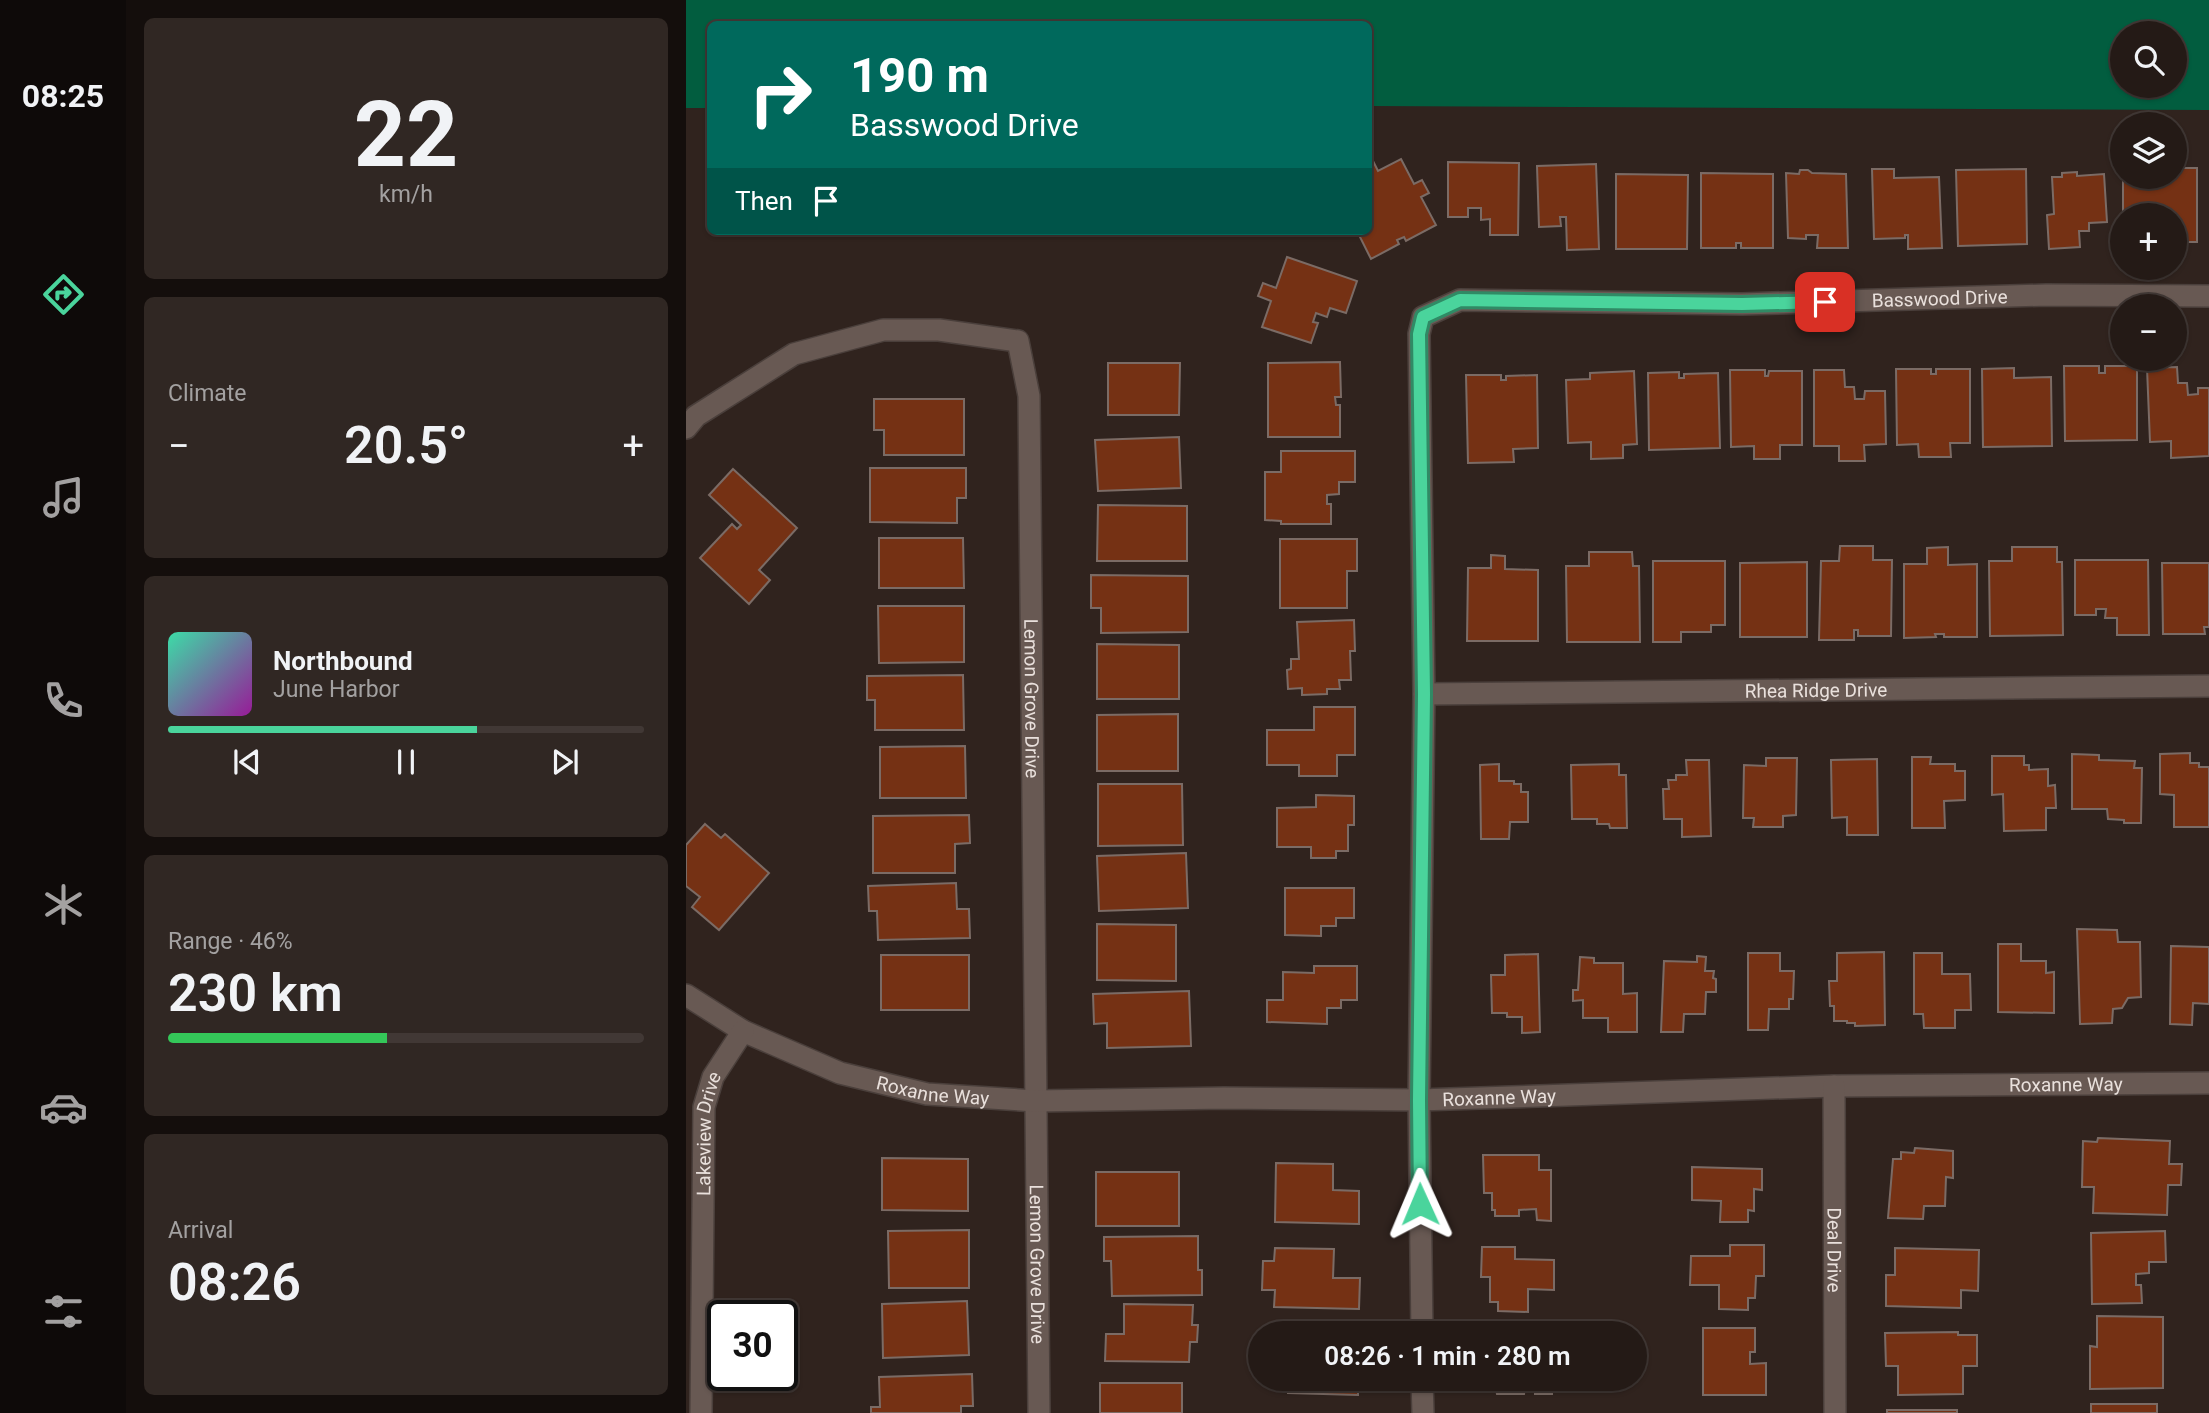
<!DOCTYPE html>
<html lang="en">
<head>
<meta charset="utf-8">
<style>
  body { margin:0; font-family:Roboto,sans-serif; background:#302723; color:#f1f3f6; height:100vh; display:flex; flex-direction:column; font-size:26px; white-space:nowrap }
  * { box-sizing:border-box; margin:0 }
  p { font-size:23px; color:#a3a1a1 }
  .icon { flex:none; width:38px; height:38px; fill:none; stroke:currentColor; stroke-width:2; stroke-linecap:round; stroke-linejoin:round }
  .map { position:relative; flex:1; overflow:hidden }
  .panel { display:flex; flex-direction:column; gap:18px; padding:18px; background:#140e0c; width:560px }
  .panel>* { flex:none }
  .guide { position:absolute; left:21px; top:21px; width:665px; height:214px; border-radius:10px; box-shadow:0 2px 5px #0004,0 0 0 2px #413835; background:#00695c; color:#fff; overflow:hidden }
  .controls { position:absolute; left:1424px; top:21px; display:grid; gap:14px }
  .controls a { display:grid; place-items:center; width:77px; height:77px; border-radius:50%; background:#241a16; box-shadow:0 2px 5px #0004,0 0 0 2px #413835; font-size:35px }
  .speed { position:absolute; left:21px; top:1300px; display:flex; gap:14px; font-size:35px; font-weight:700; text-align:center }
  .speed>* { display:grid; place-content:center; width:91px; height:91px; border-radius:50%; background:#241a16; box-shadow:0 2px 5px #0004,0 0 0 2px #413835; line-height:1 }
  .speed .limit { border:4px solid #111; border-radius:10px; background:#fff; color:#111 }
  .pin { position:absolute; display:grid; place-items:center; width:60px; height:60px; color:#fff; margin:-30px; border-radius:14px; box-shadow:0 4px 10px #0006 }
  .me { position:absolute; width:77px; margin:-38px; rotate:359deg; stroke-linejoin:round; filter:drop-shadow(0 0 5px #0008) }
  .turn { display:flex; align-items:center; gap:24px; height:147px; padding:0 28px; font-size:32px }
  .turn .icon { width:91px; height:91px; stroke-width:2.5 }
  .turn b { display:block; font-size:49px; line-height:60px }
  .then { display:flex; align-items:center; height:66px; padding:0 28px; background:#0003; gap:14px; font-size:26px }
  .big { font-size:52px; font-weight:600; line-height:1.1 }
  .panel .tile { flex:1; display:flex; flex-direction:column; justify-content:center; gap:10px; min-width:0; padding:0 24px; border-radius:10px; background:#302723 }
  .panel .dial { align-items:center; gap:0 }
  .dial b { font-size:91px; line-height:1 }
  .song { display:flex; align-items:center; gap:21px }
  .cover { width:84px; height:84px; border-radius:10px; background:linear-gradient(135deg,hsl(160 70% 55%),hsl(300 70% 35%)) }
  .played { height:7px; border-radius:4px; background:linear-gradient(90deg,#4ad49c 65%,#413835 65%) }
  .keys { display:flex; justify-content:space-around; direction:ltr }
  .heat { display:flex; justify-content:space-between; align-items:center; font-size:38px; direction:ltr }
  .charge { height:10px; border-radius:5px; background:linear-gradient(90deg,#34c759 46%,#413835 0) }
  .trip { position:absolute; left:562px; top:1321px; width:399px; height:70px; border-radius:35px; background:#241a16; box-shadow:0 2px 5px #0004,0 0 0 2px #413835; font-weight:600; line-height:70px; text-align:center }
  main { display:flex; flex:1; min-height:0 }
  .tab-bar { display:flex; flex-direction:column; width:126px; justify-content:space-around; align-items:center; background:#0e0a09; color:#a3a1a1 }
  .tab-bar .icon { width:49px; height:49px }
  .tab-bar .on { color:#4ad49c }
  .tab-bar b { font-size:32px; color:#f1f3f6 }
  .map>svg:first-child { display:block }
</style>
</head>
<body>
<main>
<nav class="tab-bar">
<b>08:25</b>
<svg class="icon on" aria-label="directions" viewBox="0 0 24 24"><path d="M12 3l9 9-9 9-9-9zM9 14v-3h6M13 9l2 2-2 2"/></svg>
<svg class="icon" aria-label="music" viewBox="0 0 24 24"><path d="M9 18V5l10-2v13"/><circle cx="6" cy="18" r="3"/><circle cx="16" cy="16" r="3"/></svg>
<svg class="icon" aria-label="phone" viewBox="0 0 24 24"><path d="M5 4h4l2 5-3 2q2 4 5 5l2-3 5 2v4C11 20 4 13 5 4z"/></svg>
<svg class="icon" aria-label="climate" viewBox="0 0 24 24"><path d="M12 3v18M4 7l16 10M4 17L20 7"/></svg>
<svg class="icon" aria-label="car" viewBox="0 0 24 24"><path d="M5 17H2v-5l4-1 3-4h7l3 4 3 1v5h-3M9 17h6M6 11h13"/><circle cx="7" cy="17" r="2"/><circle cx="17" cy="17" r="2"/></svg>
<svg class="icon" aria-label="filters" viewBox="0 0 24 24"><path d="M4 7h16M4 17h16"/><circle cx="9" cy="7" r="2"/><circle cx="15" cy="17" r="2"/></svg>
</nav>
<section class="panel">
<div class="tile dial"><b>22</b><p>km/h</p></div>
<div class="tile"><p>Climate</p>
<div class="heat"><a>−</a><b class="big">20.5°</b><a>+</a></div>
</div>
<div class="tile">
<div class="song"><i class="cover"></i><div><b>Northbound</b><p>June Harbor</p></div></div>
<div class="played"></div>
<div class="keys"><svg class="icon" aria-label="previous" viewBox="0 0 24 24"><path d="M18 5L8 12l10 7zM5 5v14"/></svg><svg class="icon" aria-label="pause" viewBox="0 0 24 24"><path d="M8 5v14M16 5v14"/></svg><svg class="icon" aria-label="next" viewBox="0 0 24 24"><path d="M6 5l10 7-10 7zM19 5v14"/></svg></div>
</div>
<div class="tile"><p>Range · 46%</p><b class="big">230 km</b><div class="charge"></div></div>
<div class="tile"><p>Arrival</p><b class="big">08:26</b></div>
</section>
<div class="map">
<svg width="1523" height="1413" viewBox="0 0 1523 1413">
  <rect width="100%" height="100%" fill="#30231e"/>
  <!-- green -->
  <path fill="#025d3f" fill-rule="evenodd" d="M0 0H1523V110L683 106 682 24H24V108H0ZM1437 33H1489V86H1437Z"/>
  <!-- building -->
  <g fill="#753114" stroke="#7b6b65" stroke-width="2">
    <path d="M715 159 728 184 736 180 743 193 735 197 750 225 720 241 718 237 711 240 713 244 685 259 671 231H682V164L687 161 692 171Z"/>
    <path d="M762 162 833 163 832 235H804V219L795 220V208H782V217H762Z"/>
    <path d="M910 164 913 249 881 250 880 217H874L875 226 853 227 851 166Z"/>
    <path d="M1489 168H1511V242H1489V215H1437V177H1489Z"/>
    <path d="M1186 169H1208V178L1253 177 1256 248 1222 249V235H1219V238L1188 239Z"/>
    <path d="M1340 169 1341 244 1272 246 1270 170Z"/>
    <path d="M1114 170H1122L1126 173 1160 174 1162 248H1131L1132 235H1120V239L1102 238 1100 173 1113 174Z"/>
    <path d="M1391 172V176L1418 174 1421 222 1403 223V231H1393L1394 247 1363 249 1361 215 1368 214 1366 177H1376V173Z"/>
    <path d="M1015 173 1087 174V248H1055V243H1050V248H1015Z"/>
    <path d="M930 174 1002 175 1001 249H930Z"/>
    <path d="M601 257 671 281 660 313 644 308 641 317 630 313 627 322 632 323 625 343 576 327 585 301 572 296 577 283 590 288Z"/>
    <path d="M654 362 655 397H649L650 405H654V437H582V363Z"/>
    <path d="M422 363H494L493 415H422Z"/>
    <path d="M1378 366H1413V373H1419V366H1451V440L1379 441Z"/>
    <path d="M1491 367 1492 383H1501L1502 395 1512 394V388H1523V456L1485 458V441L1464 442 1461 368Z"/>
    <path d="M1328 368V378L1365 377 1366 446 1297 447 1296 369Z"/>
    <path d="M1210 369H1245V374H1250V369H1284V443H1264L1265 457H1233L1232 444 1211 445Z"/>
    <path d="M1044 370H1079V376H1082L1083 371H1116V445H1094V459H1068V446L1045 447Z"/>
    <path d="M1128 370H1158L1159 387H1168L1169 399H1178L1179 391H1199L1200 444 1178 445 1179 461H1153V446H1128Z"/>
    <path d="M948 371 951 444 937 445V458L905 459V442L882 443 880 380 904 379V373Z"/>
    <path d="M993 372V378H998V374L1032 373 1034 448 963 450 962 373Z"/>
    <path d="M780 375H815V380H820V376L851 375 852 448 827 449 828 462 782 463Z"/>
    <path d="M188 399H278V455H198V430H188Z"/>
    <path d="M493 437 495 488 412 491 409 440Z"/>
    <path d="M595 451H669V482H653V494L641 495V504H645V524H595V521L579 520V472H595Z"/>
    <path d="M184 468H280V498H271V523L184 522Z"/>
    <path d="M47 469 111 528 73 570 84 580 63 604 14 558 46 524 51 529 55 525 23 495Z"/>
    <path d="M412 505 501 506V561H411Z"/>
    <path d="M193 538H277L278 588H193Z"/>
    <path d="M594 539H671V571H661V608H594Z"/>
    <path d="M1154 546H1187V560H1206L1205 636H1172V630H1168V640H1133L1135 561H1153Z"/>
    <path d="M1262 547V565L1291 564V637H1258V634H1249L1250 637 1218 638V564H1241V548Z"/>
    <path d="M1326 547H1371V562H1376L1377 635 1304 636 1303 561H1326Z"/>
    <path d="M903 552H946L947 566H953L954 642H881L880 566H903Z"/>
    <path d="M805 555 819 556V569L852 570V641H781L782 568H805Z"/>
    <path d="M1389 560H1462L1463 635H1431V618H1419L1420 609H1410V615H1389Z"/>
    <path d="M967 561H1039V625H1025V632H995V642H967Z"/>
    <path d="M1121 562V637H1054V563Z"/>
    <path d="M1476 563H1523V627H1518L1519 634H1477Z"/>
    <path d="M405 575 502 576V632L415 633V608H405Z"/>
    <path d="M192 606H278V662L193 663Z"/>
    <path d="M668 620 669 651H664L665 680H653L654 689H641V694L616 695V688L602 689 601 670 605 669V659H613L611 622Z"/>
    <path d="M411 644 493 645V699H411Z"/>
    <path d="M277 675 278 730H189V700H181V676Z"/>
    <path d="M628 707H669V755H651V776H613V765H581V730H628Z"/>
    <path d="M492 714V771H411V715Z"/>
    <path d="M279 746 280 798H194V747Z"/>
    <path d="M1504 753V763H1513V767H1523V827H1488V795L1474 794V754Z"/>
    <path d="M1386 754 1413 755V760L1449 761 1448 768H1456L1455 823H1438V820L1422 819 1421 809H1386Z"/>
    <path d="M1306 756H1338V765H1343V770L1362 769V786L1369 785 1370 808H1360V830L1318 831 1317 794 1306 795Z"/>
    <path d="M1226 757H1245L1244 764H1269V771H1279V800L1258 801 1259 828H1226Z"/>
    <path d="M1080 758H1111L1110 815 1097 816V827H1067L1068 818H1057L1058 765 1080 766Z"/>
    <path d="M1191 759 1192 835H1161V817L1146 818 1145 760Z"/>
    <path d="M1000 760H1023L1025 836 996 837V819H978L977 789H983L982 780H990V775H1001Z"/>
    <path d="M813 764V781H828V784H835V792H842V822H824L823 839H795L794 765Z"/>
    <path d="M933 764V775H940L941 828H924L923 824H911V819H886L885 765Z"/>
    <path d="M412 784H496L497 845 412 846Z"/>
    <path d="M630 795 668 796V825H662V851H650V858H625V847H591V808L630 807Z"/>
    <path d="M283 815 284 843 269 844V873H187V816Z"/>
    <path d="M19 824 35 838 39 834 83 873 33 930 6 907 14 897 0 886V845Z"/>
    <path d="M500 853 502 908 413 911 411 856Z"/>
    <path d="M270 883 271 909H283L284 938 192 940 191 911H183L182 886Z"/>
    <path d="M599 888H668V918H650V926H635V936L599 935Z"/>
    <path d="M411 924 490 925V981L411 980Z"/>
    <path d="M1391 929 1431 930 1432 942H1454L1455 997 1442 998 1436 1008 1427 1009 1426 1023 1394 1024Z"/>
    <path d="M1312 944H1335V961H1360V973L1368 972V1013L1312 1012Z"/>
    <path d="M1485 946 1523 947V1004L1507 1003 1506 1025 1484 1024Z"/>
    <path d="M1198 952 1199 1025 1169 1026V1023H1161V1021H1148V1006H1144L1143 981H1151V953Z"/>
    <path d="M1062 953H1094V971H1108L1107 999H1103V1009H1083L1082 1030H1062Z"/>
    <path d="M1228 953H1256V974H1284L1285 1010H1269V1028H1238L1237 1014H1228Z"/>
    <path d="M852 954 854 1032 836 1033V1017H821V1013H806L805 975H819V955Z"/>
    <rect x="195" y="955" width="88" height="55"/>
    <path d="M1011 956 1020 957 1019 971H1028L1027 978 1030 979V992H1020L1019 1014H998L997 1032H975L978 961 1011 962Z"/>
    <path d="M894 957 908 958V963H937V994L951 993V1032H922V1018H897V1000L887 1001V990H892Z"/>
    <path d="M628 966H671V1000H655V1008H641V1024L581 1022V1000H597V972L628 973Z"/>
    <path d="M503 991 505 1046 421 1048V1023L408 1024 407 994Z"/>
    <path d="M1412 1138 1484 1141 1483 1164H1496L1495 1185H1482L1481 1215 1407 1213 1408 1187H1396L1397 1141 1411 1142Z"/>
    <path d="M1229 1148 1267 1151V1178L1260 1177 1259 1206H1238L1237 1219 1202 1218 1207 1159H1215V1152L1228 1153Z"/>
    <path d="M797 1155H853V1170H865V1221L851 1220 850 1209 833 1210V1216H809V1210H806V1193H798Z"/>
    <path d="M196 1158 282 1159V1211L196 1210Z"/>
    <path d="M590 1163 647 1164V1190L673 1191V1224L589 1222Z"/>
    <path d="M1006 1167 1076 1169V1190L1068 1189V1211L1062 1210V1222H1034L1035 1201 1006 1200Z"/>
    <rect x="410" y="1172" width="83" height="54"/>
    <path d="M283 1230V1288H203L202 1231Z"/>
    <path d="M1479 1231 1480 1262H1463V1273L1450 1274V1285H1455L1456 1303 1406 1304 1405 1233Z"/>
    <path d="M512 1236V1270H516V1295L426 1296 425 1261H418V1237Z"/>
    <path d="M1044 1245H1078V1276H1070L1069 1298H1062V1310L1033 1309V1285H1004L1005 1256H1044Z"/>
    <path d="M796 1247H829V1259L868 1260V1290L842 1289V1312L812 1311V1302H804V1277H795Z"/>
    <path d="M589 1248 648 1249 647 1278H674L673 1309 588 1307 589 1290H576L577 1261H588Z"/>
    <path d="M1209 1248 1293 1250 1292 1291 1275 1290V1308L1200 1306V1275H1209Z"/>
    <path d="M281 1301 283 1355 197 1358 196 1304Z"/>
    <path d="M438 1304 507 1305 506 1325H512L511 1342H504L503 1362 419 1361 420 1334H438Z"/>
    <path d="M1411 1316 1477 1317V1388L1404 1389V1346L1411 1347Z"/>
    <path d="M1017 1328H1069V1352H1064V1364L1080 1363V1395H1017Z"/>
    <path d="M602 1332H659L600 1334Z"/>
    <path d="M1272 1332V1335H1291V1366H1277V1394L1212 1395V1366H1200L1199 1333Z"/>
    <path d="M798 1333H852L798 1334Z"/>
    <path d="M286 1374 287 1406H275V1413H185V1407H194L193 1377Z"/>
    <path d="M602 1379H672V1395L602 1393Z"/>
    <path d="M808 1379H866V1394H849V1388L839 1387 838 1394H811Z"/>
    <rect x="414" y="1383" width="82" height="30"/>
    <rect x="1405" y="1404" width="66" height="9"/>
    <rect x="1201" y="1410" width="70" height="3"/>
  </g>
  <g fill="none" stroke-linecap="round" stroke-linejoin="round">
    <!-- street casing -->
    <g stroke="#4a3f3b" stroke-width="24">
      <g id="street">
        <path id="s1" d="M0 428 10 416 108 354 197 330H253L332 341 343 396 353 1413"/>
        <path id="s2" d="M738 694 1523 686"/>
        <path id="s3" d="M0 995 57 1031 154 1073 241 1094 350 1101 538 1098 733 1100 1148 1086 1523 1083"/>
        <path id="s4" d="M1148 1086 1149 1413"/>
        <path id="s5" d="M736 1334 733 1100 738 694 733 334 737 317 774 300 1056 304 1360 295 1523 296"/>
        <path d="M736 1379 737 1413"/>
        <path id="s6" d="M15 1413 18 1107 27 1077 57 1031"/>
      </g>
    </g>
    <!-- street -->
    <use href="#street" stroke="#685953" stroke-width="21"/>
  </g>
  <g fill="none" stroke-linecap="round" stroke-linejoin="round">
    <!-- route casing -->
    <g stroke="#308a65" stroke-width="18">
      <path id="route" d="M734 1204 733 1100 738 694 733 334 737 317 774 300 1056 304 1139 302"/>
    </g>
    <!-- route -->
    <use href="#route" stroke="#4ad49c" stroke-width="12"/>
  </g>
  <g text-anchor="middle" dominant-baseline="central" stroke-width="7" stroke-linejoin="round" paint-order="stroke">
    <!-- street labels -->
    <g font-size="19" fill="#e9e0dc" stroke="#261914">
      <text stroke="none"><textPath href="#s5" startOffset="1538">Basswood Drive</textPath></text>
      <text stroke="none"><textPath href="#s2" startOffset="392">Rhea Ridge Drive</textPath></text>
      <text stroke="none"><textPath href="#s1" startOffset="718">Lemon Grove Drive</textPath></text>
      <text stroke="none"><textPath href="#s3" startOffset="1402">Roxanne Way</textPath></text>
      <text stroke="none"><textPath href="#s3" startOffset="268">Roxanne Way</textPath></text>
      <text stroke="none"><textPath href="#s3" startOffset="835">Roxanne Way</textPath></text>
      <text stroke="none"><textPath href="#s6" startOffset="280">Lakeview Drive</textPath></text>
      <text stroke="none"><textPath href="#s4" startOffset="164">Deal Drive</textPath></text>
      <text stroke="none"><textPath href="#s1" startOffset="1284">Lemon Grove Drive</textPath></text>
    </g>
  </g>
</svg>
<div class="controls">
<a><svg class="icon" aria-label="search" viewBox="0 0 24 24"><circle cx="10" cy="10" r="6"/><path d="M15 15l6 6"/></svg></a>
<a><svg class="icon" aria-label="layers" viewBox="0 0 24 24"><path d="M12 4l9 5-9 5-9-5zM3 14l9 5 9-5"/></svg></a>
<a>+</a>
<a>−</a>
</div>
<div class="speed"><div class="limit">30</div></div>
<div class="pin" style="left:1139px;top:302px;background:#d93025"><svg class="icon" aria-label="arrive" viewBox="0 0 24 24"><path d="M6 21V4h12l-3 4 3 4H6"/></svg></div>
<svg class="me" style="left:734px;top:1204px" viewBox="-20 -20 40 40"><path d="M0-17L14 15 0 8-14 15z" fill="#4ad49c" stroke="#fff" stroke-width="4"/></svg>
<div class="trip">08:26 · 1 min · 280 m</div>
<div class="guide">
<div class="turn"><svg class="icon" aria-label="right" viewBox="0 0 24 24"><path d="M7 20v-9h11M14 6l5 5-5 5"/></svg><div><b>190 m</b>Basswood Drive</div></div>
<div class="then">Then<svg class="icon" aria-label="arrive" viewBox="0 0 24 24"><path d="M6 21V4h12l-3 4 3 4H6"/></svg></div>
</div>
</div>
</main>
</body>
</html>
